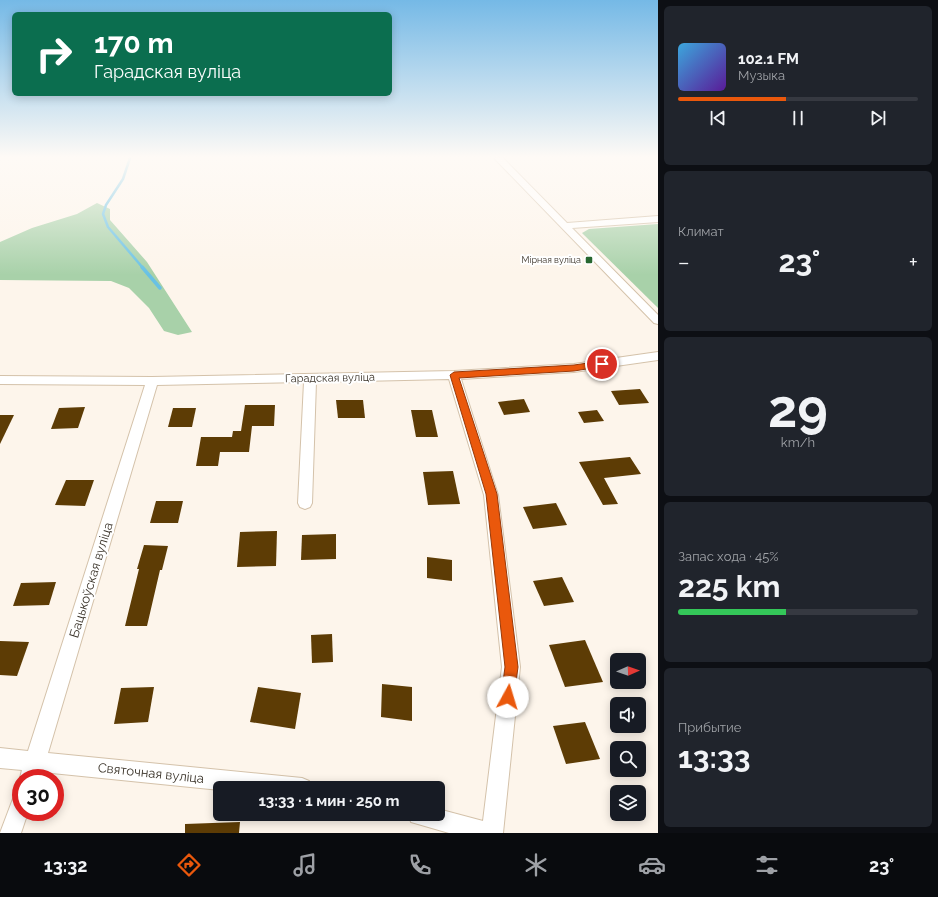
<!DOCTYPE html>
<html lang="ru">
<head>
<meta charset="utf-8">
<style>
  body { margin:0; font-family:Raleway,sans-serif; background:#20242c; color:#f1f3f6; height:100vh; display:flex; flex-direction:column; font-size:15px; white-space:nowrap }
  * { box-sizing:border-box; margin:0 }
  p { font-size:13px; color:#9ea1a6 }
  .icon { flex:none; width:22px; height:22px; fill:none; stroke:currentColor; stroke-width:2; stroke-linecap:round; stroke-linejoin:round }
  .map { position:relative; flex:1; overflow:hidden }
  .drawer { display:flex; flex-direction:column; gap:6px; padding:6px; background:#0d0f14; width:280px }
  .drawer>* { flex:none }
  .banner { position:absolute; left:12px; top:12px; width:380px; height:84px; border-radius:6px; box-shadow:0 2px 10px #0003; background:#0b6e4f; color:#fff; overflow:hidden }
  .needle { width:26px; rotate:88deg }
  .controls { position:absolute; left:610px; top:653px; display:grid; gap:8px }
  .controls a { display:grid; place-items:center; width:36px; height:36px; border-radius:6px; background:#171b24; box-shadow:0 2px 10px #0003; font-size:20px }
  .speed { position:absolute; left:12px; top:769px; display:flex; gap:8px; font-size:20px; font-weight:700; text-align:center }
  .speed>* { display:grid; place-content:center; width:52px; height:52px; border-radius:50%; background:#171b24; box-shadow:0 2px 10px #0003; line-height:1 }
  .speed .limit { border:6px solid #d22; background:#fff; color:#111 }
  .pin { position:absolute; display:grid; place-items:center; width:34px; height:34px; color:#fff; margin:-17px; border:2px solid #fff; border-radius:50%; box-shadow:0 1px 4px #0007 }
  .me { position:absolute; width:44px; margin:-22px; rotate:6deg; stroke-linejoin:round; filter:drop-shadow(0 0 3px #0008) }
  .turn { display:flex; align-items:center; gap:14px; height:84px; padding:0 16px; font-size:18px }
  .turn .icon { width:52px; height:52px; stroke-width:2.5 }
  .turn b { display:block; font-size:28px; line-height:34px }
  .big { font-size:30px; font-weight:700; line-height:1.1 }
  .drawer .widget { flex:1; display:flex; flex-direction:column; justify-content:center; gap:6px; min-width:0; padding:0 14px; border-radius:6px; background:#20242c }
  .drawer .dial { align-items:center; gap:0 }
  .dial b { font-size:52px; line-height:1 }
  .song { display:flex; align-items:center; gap:12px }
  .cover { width:48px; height:48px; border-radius:6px; background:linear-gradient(135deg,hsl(200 70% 55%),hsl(270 70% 35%)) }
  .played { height:4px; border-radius:2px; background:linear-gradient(90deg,#ea580c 45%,#363941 45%) }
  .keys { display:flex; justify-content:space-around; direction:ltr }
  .heat { display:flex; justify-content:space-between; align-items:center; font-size:22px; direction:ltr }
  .charge { height:6px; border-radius:3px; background:linear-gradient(90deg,#34c759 45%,#363941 0) }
  .trip { position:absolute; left:213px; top:781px; width:232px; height:40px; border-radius:6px; background:#171b24; box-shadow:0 2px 10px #0003; font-weight:700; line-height:40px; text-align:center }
  .tabs { display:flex; height:64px; justify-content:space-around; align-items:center; background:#090b0e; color:#9ea1a6 }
  .tabs .icon { width:28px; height:28px }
  .tabs .on { color:#ea580c }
  .tabs b { font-size:18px; color:#f1f3f6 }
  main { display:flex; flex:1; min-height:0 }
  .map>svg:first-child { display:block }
</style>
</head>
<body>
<main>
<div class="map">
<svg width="658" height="833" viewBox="0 0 658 833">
  <rect width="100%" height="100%" fill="#fdf5eb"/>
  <!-- green -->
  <g fill="#a8d1a9">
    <path d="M97 203 110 209V220L147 262 192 332 178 335 164 331 149 308 129 288 111 281 0 280V242L32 228 77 214Z"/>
    <path d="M658 224V308L582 233 589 229Z"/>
  </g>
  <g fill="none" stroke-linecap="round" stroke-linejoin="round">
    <!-- stream-far1 -->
    <path stroke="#68c1e4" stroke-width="2.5" d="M130 158 123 179 106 205 103 214 108 227 143 268"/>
    <!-- stream -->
    <path stroke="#68c1e4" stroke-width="3.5" d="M142 267 160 288"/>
  </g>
  <!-- building -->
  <g fill="#5d3c05">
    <path d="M640 389 649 403 619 405 611 391Z"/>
    <path d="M524 399 530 412 504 415 498 402Z"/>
    <path d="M336 400H363L365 418H338Z"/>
    <path d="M245 405H275L274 426H252L249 452H220L218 466H196L201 437H232L233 431H241Z"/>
    <path d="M85 407 78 428 51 429 59 408Z"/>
    <path d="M173 408H196L192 427H168Z"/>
    <path d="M411 410H432L438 437H416Z"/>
    <path d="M597 410 604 421 584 423 578 412Z"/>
    <path d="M0 415H14L0 444Z"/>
    <path d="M630 457 641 474 604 478 618 504 603 505 579 462Z"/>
    <path d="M453 471 460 504 428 505 423 472Z"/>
    <path d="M66 480H94L85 506 55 505Z"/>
    <path d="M156 501H183L178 523H150Z"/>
    <path d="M556 503 567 525 533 529 523 507Z"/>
    <path d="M277 531 276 566 237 567 240 532Z"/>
    <path d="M336 534V559L301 560 302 535Z"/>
    <path d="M144 545 168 546 162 570H160L147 626H125L139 569H137Z"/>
    <path d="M427 557 452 560V581L427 578Z"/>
    <path d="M562 577 574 602 544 606 533 581Z"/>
    <path d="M56 582 49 605 13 606 21 583Z"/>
    <path d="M332 634 333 662 312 663 311 635Z"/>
    <path d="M585 640 603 682 565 687 549 645Z"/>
    <path d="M0 641 29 642 17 676 0 675Z"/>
    <path d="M382 684 412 687V721L381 717Z"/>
    <path d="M154 687 148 722 114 724 121 688Z"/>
    <path d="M258 687 301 693 295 729 250 722Z"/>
    <path d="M585 722 600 759 566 764 553 726Z"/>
    <path d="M240 822 239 833H185V824Z"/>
  </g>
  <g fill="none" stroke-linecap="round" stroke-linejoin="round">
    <!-- minor casing -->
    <g stroke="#d4c2aa" stroke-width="2">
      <g id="minor">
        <path d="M494 158H503L567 223 658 216V222L572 228 658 315V324L654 323Z"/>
        <path d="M658 352V360L574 372 461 379 498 495 520 667 503 833H449L411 822 408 814H438V809L483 821 502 667 484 495 449 379 316 382 312 503 310 507 305 509 300 507 298 503 304 382 157 385 48 753 302 778 309 781 312 788H220V790L42 772 40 778H21V781L20 778 22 770 0 768V748L28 751 145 385 0 384V376L152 377 454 371 574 364Z"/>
        <path d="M21 792V812H28L21 833H0L14 796Z"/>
      </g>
    </g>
    <!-- minor -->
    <use href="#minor" fill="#fff" fill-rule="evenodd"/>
  </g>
  <!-- sky -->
  <linearGradient id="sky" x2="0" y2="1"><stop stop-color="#75b9e6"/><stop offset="0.57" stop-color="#fefaf6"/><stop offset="1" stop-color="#fefaf6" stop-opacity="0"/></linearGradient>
  <rect width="658" height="275" fill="url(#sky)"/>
  <!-- route -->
  <path fill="#ea580c" stroke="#983908" d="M602 361 606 364 605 366 574 371 459 378 497 494 518 667 514 697 512 702 508 704 503 702 501 697 505 667 486 494 450 375 454 372 574 365Z"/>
  <!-- markers -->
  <rect fill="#276730" stroke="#fff" stroke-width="1.5" x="585" y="256" width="8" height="8" rx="2"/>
  <g text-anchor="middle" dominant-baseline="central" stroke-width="4" stroke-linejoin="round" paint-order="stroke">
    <!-- far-poi labels -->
    <g font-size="9" fill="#393228" stroke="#fff" text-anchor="end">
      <text x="581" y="260">Мірная вуліца</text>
    </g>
    <!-- street labels -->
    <g font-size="11" fill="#393228" stroke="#fff">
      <text transform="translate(330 378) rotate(-1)">Гарадская вуліца</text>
    </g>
    <!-- near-street labels -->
    <g font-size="13" fill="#393228" stroke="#fff">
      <text transform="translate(91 580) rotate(-73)">Бацькоўская вуліца</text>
      <text transform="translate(151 773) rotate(6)">Святочная вуліца</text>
    </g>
  </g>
</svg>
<div class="controls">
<a><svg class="needle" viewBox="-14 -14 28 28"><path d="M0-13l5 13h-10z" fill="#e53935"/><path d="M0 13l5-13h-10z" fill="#9ea1a6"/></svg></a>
<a><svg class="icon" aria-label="sound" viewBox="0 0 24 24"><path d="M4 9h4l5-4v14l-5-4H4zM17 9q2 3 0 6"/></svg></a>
<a><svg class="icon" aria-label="search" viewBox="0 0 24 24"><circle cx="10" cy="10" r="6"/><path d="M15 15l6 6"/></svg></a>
<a><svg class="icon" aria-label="layers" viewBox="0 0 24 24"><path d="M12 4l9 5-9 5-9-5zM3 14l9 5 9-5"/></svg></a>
</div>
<div class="speed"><div class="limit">30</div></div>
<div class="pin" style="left:602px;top:364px;background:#d93025"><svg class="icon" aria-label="arrive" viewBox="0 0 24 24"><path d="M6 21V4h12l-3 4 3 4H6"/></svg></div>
<svg class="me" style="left:508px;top:697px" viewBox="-20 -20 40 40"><circle r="19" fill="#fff"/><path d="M0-13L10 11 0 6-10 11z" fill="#ea580c"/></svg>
<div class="trip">13:33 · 1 мин · 250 m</div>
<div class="banner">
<div class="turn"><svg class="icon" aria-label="right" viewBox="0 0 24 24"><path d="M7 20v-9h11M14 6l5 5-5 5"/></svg><div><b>170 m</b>Гарадская вуліца</div></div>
</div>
</div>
<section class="drawer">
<div class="widget">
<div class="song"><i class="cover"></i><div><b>102.1 FM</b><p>Музыка</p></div></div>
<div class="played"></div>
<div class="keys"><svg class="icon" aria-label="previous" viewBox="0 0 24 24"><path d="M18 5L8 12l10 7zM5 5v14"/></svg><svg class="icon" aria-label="pause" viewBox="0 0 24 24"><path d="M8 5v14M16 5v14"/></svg><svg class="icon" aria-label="next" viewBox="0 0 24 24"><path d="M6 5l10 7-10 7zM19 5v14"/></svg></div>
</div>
<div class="widget"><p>Климат</p>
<div class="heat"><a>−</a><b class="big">23°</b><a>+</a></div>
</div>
<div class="widget dial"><b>29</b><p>km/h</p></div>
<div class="widget"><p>Запас хода · 45%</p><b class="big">225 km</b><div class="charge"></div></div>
<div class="widget"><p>Прибытие</p><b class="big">13:33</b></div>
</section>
</main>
<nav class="tabs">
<b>13:32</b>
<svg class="icon on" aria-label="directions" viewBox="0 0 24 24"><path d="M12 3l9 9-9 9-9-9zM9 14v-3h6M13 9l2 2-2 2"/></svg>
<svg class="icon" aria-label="music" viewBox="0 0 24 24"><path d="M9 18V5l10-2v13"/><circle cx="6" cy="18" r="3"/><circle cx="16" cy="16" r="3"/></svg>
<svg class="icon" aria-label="phone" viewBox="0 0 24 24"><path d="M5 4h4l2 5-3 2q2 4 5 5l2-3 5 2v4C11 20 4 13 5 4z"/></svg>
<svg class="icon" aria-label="climate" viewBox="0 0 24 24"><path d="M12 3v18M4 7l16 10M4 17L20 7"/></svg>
<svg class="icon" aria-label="car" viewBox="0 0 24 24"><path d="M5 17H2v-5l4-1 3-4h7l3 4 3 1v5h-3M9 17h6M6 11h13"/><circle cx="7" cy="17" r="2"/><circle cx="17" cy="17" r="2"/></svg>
<svg class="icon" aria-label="filters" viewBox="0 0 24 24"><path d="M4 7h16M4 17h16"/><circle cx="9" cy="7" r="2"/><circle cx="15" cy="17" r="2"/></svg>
<b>23°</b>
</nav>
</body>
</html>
